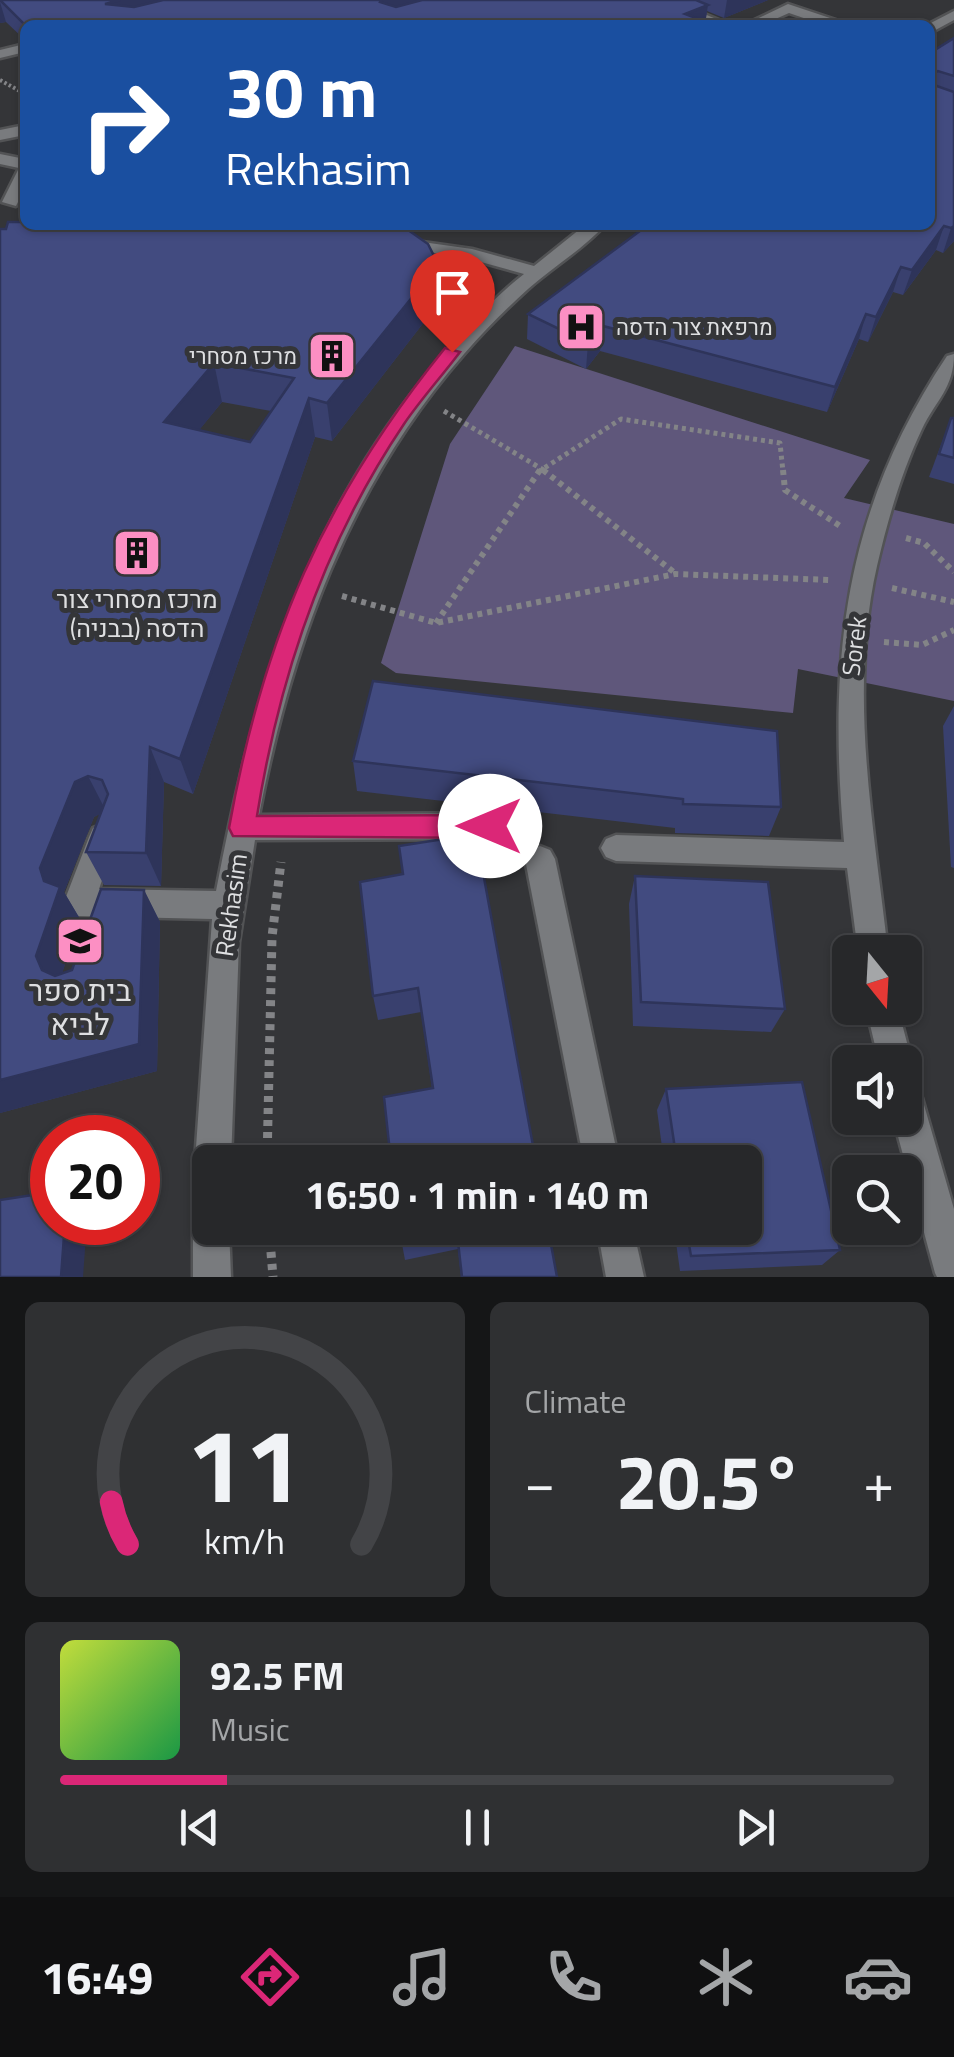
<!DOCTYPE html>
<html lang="en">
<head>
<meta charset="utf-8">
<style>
  body { margin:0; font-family:"Titillium Web",Heebo,sans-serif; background:#2f3032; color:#f1f3f6; height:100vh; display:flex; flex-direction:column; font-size:38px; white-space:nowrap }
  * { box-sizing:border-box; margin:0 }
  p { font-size:32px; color:#a4a6a8 }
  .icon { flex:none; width:55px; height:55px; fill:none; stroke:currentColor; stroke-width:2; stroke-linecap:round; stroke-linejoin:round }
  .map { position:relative; height:1277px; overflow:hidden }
  .drawer { display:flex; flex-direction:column; gap:25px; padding:25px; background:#151617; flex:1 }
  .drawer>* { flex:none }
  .top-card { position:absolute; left:20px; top:20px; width:915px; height:210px; border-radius:15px; box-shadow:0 2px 8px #0004,0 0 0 2px #434447; background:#1a4fa0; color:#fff; overflow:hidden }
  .needle { width:65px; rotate:162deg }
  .tools { position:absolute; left:832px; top:935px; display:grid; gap:20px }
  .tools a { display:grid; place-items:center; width:90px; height:90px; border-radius:15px; background:#27282a; box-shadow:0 2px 8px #0004,0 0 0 2px #434447; font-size:50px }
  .speed { position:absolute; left:30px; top:1115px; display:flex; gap:20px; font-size:50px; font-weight:700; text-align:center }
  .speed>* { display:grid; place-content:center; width:130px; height:130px; border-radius:50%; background:#27282a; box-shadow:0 2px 8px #0004,0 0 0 2px #434447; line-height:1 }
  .speed .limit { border:15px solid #d22; background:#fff; color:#111 }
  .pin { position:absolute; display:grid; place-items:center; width:85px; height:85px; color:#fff; margin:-102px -42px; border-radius:50% 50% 50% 0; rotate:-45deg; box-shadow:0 0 10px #0007 }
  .pin .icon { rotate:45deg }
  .me { position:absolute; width:110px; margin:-55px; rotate:270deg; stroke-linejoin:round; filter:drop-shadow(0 0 8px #0008) }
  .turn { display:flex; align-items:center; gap:35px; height:210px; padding:0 40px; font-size:45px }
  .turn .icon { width:130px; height:130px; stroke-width:2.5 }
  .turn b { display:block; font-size:70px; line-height:85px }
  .big { font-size:75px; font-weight:700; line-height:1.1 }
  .drawer .tile { flex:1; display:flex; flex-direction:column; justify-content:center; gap:15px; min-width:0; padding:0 35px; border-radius:15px; background:#2f3032 }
  .drawer .dial { align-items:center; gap:0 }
  .dial svg { height:260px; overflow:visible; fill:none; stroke:#434447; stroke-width:7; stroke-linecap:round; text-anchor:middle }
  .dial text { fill:#f1f3f6; stroke:none }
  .song { display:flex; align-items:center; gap:30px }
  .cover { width:120px; height:120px; border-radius:15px; background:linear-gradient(135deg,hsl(70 70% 55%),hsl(140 70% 35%)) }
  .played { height:10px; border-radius:5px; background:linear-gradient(90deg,#db2777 20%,#434447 20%) }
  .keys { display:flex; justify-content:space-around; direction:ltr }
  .heat { display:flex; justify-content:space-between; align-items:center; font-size:55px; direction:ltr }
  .drawer .tiles { flex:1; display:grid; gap:25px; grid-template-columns:1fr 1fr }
  .tile:last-child { grid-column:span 2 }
  .trip { position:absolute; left:192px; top:1145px; width:570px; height:100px; border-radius:15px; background:#27282a; box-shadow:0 2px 8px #0004,0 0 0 2px #434447; font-weight:700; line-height:100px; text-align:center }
  .tab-bar { display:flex; height:160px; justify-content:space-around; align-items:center; background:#101011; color:#a4a6a8 }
  .tab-bar .icon { width:70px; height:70px }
  .tab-bar .selected { color:#db2777 }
  .tab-bar b { font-size:45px; color:#f1f3f6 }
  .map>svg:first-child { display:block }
</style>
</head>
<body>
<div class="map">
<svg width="954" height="1277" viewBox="0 0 954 1277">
  <rect width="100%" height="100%" fill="#343538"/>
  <!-- green -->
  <path fill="#5f577b" d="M515 346 870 460 844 498 954 524V701L798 669 793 713 396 673 381 663 450 444Z"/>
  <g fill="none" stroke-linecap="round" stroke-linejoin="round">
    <!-- minor casing -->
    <g stroke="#525355" stroke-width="5">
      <g id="minor">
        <path d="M652 0H670L731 25H712Z"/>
        <path d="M788 4 842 22 844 25H824L789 13 762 25H744Z"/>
        <path d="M954 11V20L930 33 927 25Z"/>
        <path d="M25 44V52L0 58V50Z"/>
        <path d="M25 125V135L0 140V130Z"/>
        <path d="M0 154 25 159V188L16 206 2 202 19 168 0 164Z"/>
        <path d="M585 225H605C583 249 553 267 528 289 506 309 484 331 464 354 349 485 291 647 259 815L490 813 500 817 504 826 500 835 490 839 255 840 239 942 231 1162H210V1178L201 1174 195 1162 212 919 79 916 68 912 64 902 89 837 93 828 103 824 113 828 117 837 99 889 216 891C252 702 299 532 423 379 453 342 486 304 524 274L470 259 394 246V238L472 249 534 266Z"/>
        <path d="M954 354C954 388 936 400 922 429 901 473 888 519 877 566 848 694 874 825 888 952H858L847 868 616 861 606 857 601 848 606 839 616 835 844 842C828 659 843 512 947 356Z"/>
        <path d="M540 846 550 850 555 859 619 1162H584L525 859 530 850Z"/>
        <path d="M866 1008H898L912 1062 907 1074 905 1062H879Z"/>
        <path d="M905 1081 917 1086 922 1098 954 1209V1277H937L935 1273 893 1118H905Z"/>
        <path d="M210 1210V1228H229L231 1277H193V1228L198 1215Z"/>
        <path d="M597 1228H633L644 1277H606Z"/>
      </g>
    </g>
    <!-- path-far3 -->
    <path stroke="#838487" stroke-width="4" stroke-dasharray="2.5 2.5" stroke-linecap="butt" d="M0 80 25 94"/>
    <!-- path-far2 -->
    <g stroke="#838487" stroke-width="5" stroke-dasharray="4 4" stroke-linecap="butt">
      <path d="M444 411 547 472"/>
      <path d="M538 472 621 419 780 443 783 472"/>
    </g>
    <!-- path-far1 -->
    <g stroke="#838487" stroke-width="6" stroke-dasharray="5 5" stroke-linecap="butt">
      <path d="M543 470 675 573"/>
      <path d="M783 470 785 490 843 528"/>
      <path d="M906 538 924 543 954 572"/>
      <path d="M892 588 954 602"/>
      <path d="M342 596 436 623 675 574 830 580"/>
      <path d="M436 623 540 470"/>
      <path d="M884 642 922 645 954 630"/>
    </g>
    <!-- path -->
    <g stroke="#838487" stroke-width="9" stroke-dasharray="6 6" stroke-linecap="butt">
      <path d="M267 1162 272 937 281 862"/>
      <path d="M269 1228 273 1277"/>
    </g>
    <!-- minor -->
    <use href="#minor" fill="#797b7e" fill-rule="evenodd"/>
  </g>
  <!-- wall -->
  <g fill="#39406e" fill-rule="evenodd">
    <path d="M0 0H768L724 18 707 11 705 22 25 25V40L6 22 0 23Z"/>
    <path d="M954 38V241L943 253 936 250 903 295 893 292 868 342 859 339 827 412 600 351 586 369 527 339 528 314Z"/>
    <path d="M25 225H413L406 228 435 258 436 296 431 313 332 441 315 437 193 794 164 782 161 886 104 885 86 852 101 813 94 817 64 892 80 919 62 973 72 970 144 890 160 922 157 1071 0 1113V229ZM222 402 271 411 250 442 199 430Z"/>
    <path d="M951 418H954V484L929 477Z"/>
    <path d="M954 706V868L951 867 943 726Z"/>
    <path d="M353 761 781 807 769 836 675 833V828L357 791Z"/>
    <path d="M399 846 536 1162 432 1088 421 1012 378 1020 373 996 402 874Z"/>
    <path d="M635 876 785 1009 771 1032 633 1026 629 904Z"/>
    <path d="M666 1089 840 1250 822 1265 680 1271 674 1228H745V1162H664L657 1110Z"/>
    <path d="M399 1228H548L557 1277H461L458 1249 405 1260Z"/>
  </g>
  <!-- shaded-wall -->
  <g fill="#2e345a">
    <path d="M120 0H197L112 25 105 4Z"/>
    <path d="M381 0H448L384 18 380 2Z"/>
    <path d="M727 0H768L724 18Z"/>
    <path d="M0 2 6 22 0 23Z"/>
    <path d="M708 5 705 25 685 14Z"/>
    <path d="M944 226 936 250 903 295 912 270Z"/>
    <path d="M954 226V241L943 253 951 228Z"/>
    <path d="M435 258 436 296 431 313 332 441 327 403Z"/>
    <path d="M901 267 893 292 868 342 876 317Z"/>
    <path d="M866 314 859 339 827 412 835 387Z"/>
    <path d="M603 326 600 351 586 369 588 343Z"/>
    <path d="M214 363 222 402 175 460 164 422Z"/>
    <path d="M309 398 315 437 193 794 180 759Z"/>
    <path d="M150 747 164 782 161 886 146 853Z"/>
    <path d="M88 776 106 811 94 817 64 892 80 919 58 986 42 970 36 956 44 881 40 868 75 782Z"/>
    <path d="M144 890 160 922 157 1071 0 1113V1080Z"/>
    <path d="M65 1222H87L83 1277H61Z"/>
  </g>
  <!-- building -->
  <g fill="#424b80" stroke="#2e345a" stroke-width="2.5" fill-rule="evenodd">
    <path d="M0 0H120L105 4 134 7 163 0H381L380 2 396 7 422 0H696L708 5 685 14 715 25H25Z"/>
    <path d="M954 38V76L938 71 933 74 934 85 954 92V226L951 228 944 226 912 270 901 267 876 317 866 314 835 387 603 326 588 343 528 314 648 225H930V53Z"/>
    <path d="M8 222H25V225H401L428 244 435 258 430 275 327 403 309 398 180 759 150 747 146 853 86 852 108 794 102 780 88 776 75 782 40 868 44 881 60 887 36 956 42 970 55 976 72 970 101 889 144 890 139 1044 0 1080V229H6ZM214 363 294 378 250 442 164 422Z"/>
    <path d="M951 418H954V458L939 454Z"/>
    <path d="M373 681 777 731 781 807 683 804V799L353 761Z"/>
    <path d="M476 834 536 1162H391L384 1097 433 1088 418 988 373 996 360 882 403 874 399 846Z"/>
    <path d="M635 876 768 882 785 1009 641 1002Z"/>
    <path d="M802 1082 840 1250 691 1256 686 1228H745V1162H677L666 1089Z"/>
    <path d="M52 1192V1222H65L61 1277H0V1200Z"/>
    <path d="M399 1228H548L557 1277H462L457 1233 401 1244Z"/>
  </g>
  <!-- route -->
  <path fill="#db2777" stroke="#8e194d" stroke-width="2.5" d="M445 348 460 352C442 376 421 399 404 424 325 541 279 678 257 816L490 815 499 818 503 826 499 834 490 838 233 836 229 828C263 637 323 499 445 348Z"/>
  <!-- icons -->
  <defs>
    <g id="hospital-square" transform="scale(2.5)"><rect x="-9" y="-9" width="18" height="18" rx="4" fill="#fc8fc3" stroke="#343538"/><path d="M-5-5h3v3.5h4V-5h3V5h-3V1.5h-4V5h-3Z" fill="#111"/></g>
    <g id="building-square" transform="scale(2.5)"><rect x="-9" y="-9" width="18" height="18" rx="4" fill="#fc8fc3" stroke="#343538"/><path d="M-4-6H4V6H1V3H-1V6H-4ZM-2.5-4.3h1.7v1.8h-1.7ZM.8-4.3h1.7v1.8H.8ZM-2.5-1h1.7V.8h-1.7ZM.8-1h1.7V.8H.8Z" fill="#111"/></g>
    <g id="school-square" transform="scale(2.5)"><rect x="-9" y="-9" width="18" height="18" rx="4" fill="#fc8fc3" stroke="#343538"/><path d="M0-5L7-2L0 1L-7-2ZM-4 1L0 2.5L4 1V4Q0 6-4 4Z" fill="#111"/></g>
  </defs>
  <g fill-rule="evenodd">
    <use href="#hospital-square" x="581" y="327"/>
    <use href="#building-square" x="332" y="356"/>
    <use href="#building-square" x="137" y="553"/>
    <use href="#school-square" x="80" y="941"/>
  </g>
  <g text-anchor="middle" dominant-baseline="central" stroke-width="10" stroke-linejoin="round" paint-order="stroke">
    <!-- far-poi labels -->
    <g font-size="22" fill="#dedfe1" stroke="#343538" text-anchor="start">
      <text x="616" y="327">מרפאת צור הדסה</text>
      <text x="297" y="356" text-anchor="end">מרכז מסחרי</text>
    </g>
    <!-- poi labels -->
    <g font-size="25" fill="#dedfe1" stroke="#343538">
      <text x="137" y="599">מרכז מסחרי צור<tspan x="137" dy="29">הדסה (בבניה)</tspan></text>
    </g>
    <!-- street labels -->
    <g font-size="25" fill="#dedfe1" stroke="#343538">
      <text transform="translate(854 646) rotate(-83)">Sorek</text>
      <text transform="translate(231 905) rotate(-82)">Rekhasim</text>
    </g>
    <!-- near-poi labels -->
    <g font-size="30" fill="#dedfe1" stroke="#343538">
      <text x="80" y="990">בית ספר<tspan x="80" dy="34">לביא</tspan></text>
    </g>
  </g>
</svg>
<div class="tools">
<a><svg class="needle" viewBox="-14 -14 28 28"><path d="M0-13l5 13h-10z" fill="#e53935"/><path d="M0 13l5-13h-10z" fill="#a4a6a8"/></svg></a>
<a><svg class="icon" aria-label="sound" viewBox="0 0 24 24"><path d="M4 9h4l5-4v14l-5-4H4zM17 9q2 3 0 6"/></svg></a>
<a><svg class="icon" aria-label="search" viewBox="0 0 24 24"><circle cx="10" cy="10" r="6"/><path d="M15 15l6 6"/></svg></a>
</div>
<div class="speed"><div class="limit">20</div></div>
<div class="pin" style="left:452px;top:352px;background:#d93025"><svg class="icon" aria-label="arrive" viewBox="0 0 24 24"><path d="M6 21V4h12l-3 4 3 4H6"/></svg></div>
<svg class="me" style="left:490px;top:826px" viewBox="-20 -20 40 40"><circle r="19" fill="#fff"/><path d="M0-13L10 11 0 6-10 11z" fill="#db2777"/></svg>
<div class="trip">16:50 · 1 min · 140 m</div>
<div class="top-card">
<div class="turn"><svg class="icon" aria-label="right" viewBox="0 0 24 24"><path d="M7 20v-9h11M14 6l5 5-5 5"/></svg><div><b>30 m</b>Rekhasim</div></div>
</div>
</div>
<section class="drawer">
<div class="tiles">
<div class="tile dial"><svg viewBox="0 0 100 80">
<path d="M14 69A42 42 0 1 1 86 69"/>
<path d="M14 69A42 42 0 0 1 9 56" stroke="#db2777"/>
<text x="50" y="56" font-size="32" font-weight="700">11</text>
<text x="50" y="72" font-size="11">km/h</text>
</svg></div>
<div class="tile"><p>Climate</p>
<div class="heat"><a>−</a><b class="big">20.5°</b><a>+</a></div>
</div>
<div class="tile">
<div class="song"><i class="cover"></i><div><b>92.5 FM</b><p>Music</p></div></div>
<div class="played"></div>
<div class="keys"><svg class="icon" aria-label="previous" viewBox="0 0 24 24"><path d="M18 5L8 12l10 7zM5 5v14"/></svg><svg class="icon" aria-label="pause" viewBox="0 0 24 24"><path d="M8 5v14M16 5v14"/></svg><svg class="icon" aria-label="next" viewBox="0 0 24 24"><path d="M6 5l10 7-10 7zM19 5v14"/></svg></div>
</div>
</div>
</section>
<nav class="tab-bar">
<b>16:49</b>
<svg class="icon selected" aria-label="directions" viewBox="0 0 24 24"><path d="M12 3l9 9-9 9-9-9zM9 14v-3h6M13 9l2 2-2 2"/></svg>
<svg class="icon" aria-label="music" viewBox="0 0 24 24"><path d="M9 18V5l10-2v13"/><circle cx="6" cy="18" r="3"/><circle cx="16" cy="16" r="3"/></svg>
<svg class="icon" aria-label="phone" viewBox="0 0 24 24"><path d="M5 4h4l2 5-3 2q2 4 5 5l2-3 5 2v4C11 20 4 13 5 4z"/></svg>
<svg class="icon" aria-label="climate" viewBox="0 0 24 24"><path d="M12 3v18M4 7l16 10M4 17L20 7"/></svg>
<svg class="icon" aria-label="car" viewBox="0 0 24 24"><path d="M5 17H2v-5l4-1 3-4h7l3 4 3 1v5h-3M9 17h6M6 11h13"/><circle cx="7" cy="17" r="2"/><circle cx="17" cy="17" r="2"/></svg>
</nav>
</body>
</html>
